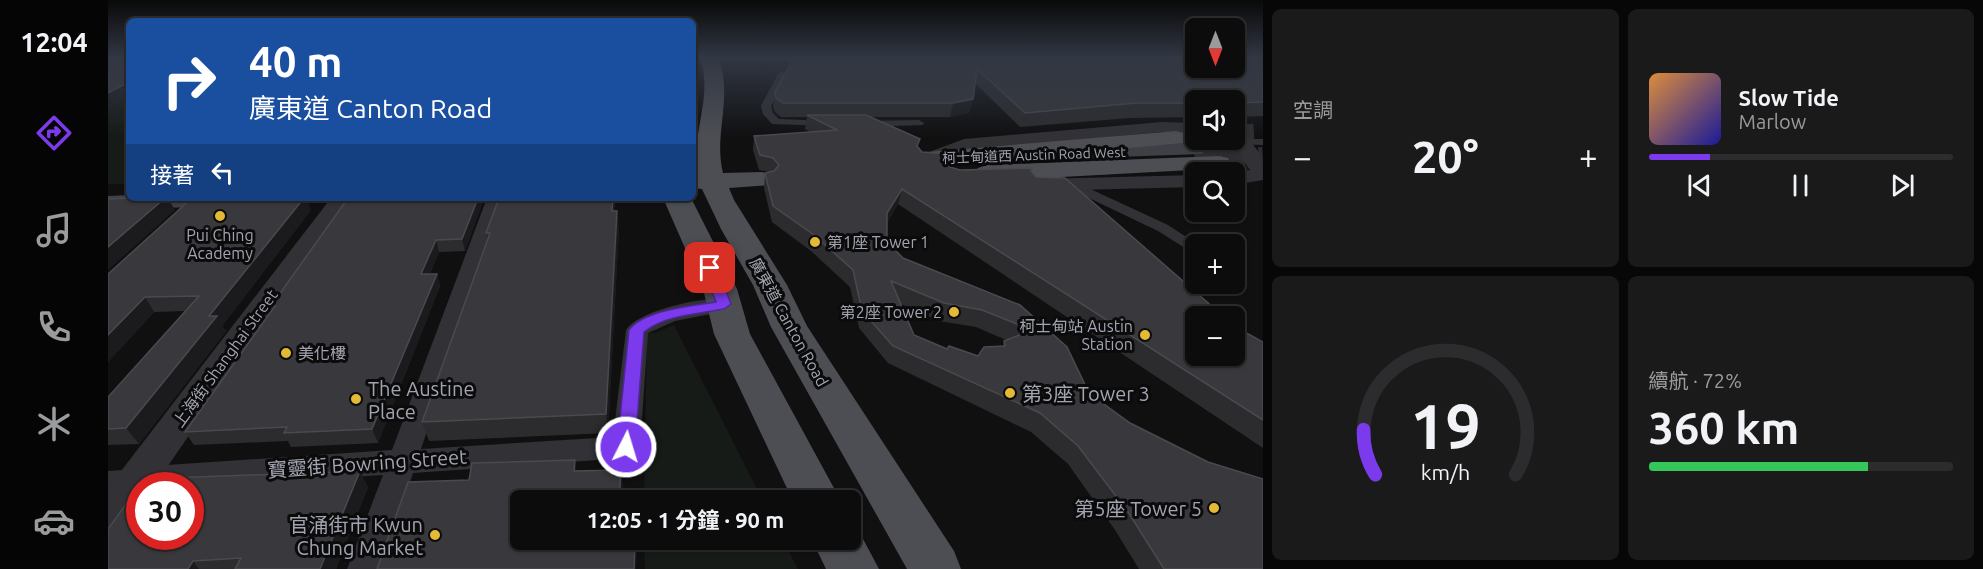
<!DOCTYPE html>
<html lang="zh-TW">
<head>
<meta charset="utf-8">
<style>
  body { margin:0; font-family:Ubuntu,"Noto Sans TC",sans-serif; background:#1a1a1b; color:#f1f3f6; height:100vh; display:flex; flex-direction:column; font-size:22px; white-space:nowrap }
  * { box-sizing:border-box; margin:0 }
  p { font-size:20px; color:#9a9b9d }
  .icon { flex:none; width:33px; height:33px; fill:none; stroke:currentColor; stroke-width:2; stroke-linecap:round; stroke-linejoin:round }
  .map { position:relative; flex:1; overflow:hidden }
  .panel { display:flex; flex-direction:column; gap:9px; padding:9px; background:#070707; width:720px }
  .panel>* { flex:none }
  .hud { position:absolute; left:18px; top:18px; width:570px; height:183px; border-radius:9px; box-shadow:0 2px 4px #0004,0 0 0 2px #2c2c2e; background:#1a4fa0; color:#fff; overflow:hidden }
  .needle { width:39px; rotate:180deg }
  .controls { position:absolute; left:1077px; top:18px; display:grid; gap:12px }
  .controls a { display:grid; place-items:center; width:60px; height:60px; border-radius:9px; background:#0c0c0d; box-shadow:0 2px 4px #0004,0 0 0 2px #2c2c2e; font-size:30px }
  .speed { position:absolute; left:18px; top:472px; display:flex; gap:12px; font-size:30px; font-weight:700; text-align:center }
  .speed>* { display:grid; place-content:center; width:78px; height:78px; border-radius:50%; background:#0c0c0d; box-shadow:0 2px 4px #0004,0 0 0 2px #2c2c2e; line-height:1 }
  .speed .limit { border:9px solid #d22; background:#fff; color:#111 }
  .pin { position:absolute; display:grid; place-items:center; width:51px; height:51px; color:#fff; margin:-26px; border-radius:12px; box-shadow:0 3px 9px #0006 }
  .me { position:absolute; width:66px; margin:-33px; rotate:5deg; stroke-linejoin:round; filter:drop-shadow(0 0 4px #0008) }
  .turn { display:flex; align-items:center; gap:21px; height:126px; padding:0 24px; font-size:27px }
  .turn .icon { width:78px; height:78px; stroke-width:2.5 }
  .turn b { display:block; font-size:42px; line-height:51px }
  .then { display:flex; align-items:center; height:57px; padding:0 24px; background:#0003; gap:12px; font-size:22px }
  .big { font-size:45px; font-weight:700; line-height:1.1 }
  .panel .tile { flex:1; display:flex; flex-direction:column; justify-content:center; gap:9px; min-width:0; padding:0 21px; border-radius:9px; background:#1a1a1b }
  .panel .dial { align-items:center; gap:0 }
  .dial svg { height:156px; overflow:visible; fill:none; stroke:#2c2c2e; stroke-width:7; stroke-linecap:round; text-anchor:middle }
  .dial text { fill:#f1f3f6; stroke:none }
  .song { display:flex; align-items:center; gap:18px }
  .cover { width:72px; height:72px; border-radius:9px; background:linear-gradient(135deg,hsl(30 70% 55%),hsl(240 70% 35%)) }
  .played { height:6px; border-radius:3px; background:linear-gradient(90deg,#7c3aed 20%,#2c2c2e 20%) }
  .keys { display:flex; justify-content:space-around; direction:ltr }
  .heat { display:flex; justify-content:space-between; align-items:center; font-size:33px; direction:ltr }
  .charge { height:9px; border-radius:4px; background:linear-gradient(90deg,#34c759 72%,#2c2c2e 0) }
  .panel .tiles { flex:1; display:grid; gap:9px; grid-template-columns:repeat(2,1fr) }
  .trip { position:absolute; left:402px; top:490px; width:351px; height:60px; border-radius:9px; background:#0c0c0d; box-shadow:0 2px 4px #0004,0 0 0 2px #2c2c2e; font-weight:700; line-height:60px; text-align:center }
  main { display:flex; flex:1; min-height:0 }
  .tab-bar { display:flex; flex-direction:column; width:108px; justify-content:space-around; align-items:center; background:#050505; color:#9a9b9d }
  .tab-bar .icon { width:42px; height:42px }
  .tab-bar .active { color:#7c3aed }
  .tab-bar b { font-size:27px; color:#f1f3f6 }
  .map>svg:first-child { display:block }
</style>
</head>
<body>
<main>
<nav class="tab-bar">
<b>12:04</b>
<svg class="icon active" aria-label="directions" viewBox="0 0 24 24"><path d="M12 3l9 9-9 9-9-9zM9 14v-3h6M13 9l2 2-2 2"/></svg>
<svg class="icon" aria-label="music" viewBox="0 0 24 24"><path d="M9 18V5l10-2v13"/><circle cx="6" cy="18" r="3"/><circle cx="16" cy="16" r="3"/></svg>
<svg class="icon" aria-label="phone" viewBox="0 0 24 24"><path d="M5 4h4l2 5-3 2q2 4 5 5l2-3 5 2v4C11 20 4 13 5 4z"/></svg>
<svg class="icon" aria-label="climate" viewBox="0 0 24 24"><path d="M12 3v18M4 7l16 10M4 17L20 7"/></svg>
<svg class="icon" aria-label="car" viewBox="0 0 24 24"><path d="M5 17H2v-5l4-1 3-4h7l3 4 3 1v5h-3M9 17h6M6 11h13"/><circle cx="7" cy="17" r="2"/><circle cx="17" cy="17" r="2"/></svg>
</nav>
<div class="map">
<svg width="1155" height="569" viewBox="0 0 1155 569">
  <rect width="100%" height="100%" fill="#101011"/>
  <!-- green -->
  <g fill="#161b18">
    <path d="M21 57V184H0V109L20 97Z"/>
    <path d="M1055 129 1087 131 1088 140C1120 140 1125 141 1142 169L1131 173Z"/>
    <path d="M566 325 655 501H536L539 333H547Z"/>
    <path d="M536 540H675L690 569H537Z"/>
  </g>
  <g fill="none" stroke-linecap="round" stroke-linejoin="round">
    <!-- secondary-tunnel -->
    <path stroke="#2d2e31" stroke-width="24" stroke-dasharray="24 12" stroke-linecap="butt" d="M1086 149 1155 146"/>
    <!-- primary-tunnel-far1 -->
    <g stroke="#2d2e31" stroke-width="20" stroke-dasharray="20 10" stroke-linecap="butt">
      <path d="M1126 135 1155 133"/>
      <path d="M1068 138 1088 137"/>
    </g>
    <!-- primary-tunnel -->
    <g stroke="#2d2e31" stroke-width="26" stroke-dasharray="26 14" stroke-linecap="butt">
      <path d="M1068 138 1087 137"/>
      <path d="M1111 163 1155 160"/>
    </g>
    <!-- pedestrian -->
    <g fill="#313136" fill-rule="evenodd">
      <path d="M603 57H710V58L706 61 600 62V58Z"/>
      <path d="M675 71 680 74 663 106 665 113 671 119 719 121 723 122V126L664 124 655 114 653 106 670 74Z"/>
      <path d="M811 120 816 123 815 125 754 127 748 124 754 121Z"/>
      <path d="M1128 139H1155V145L1124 144 1122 142Z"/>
      <path d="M963 180 1060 225 1089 244 1088 255 1050 231 958 187 956 184Z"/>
      <path d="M28 469 36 472 40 479 36 486 0 491V471Z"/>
    </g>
    <!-- minor -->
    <path fill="#313136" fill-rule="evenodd" d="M379 198H397L313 449 505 437 518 330C530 310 602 294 624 300L627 305 624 310 567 321 540 333 532 447 528 455 518 458 305 473 273 569H239L275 475 82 488V486H32V491L19 488 14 479 19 470 29 467 284 450Z"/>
    <!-- tertiary -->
    <g fill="#313136" fill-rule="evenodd">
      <path d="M1054 122 1088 123V133L1054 132 880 148 860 150 820 165 813 163 810 159 813 155 856 139Z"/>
      <path d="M1126 135C1152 144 1155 155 1155 180L1126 185V173L1142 170 1131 153 1114 140H1126Z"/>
      <path d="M1088 175V187L931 191 923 190 920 185 923 180 931 179Z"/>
      <path d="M223 198H245L46 486H32V507L14 532 0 537V488Z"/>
    </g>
    <!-- secondary -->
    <g fill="#3f4046" fill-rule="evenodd">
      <path d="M1086 143 1094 144 1097 149 1094 154 922 160 914 158 911 153 914 148 922 146Z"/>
      <path d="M21 195V198H151L148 203 139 205 0 210V196Z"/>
    </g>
    <!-- primary -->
    <g fill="#4d4e54" fill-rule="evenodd">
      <path d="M592 57H610C626 97 605 133 615 173L654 172 663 175 667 180 663 185 621 188 626 200 679 285 699 326 846 551 853 569H799L663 327 645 285 613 229 594 189 585 188V174L590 173C582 132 606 99 592 57Z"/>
      <path d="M1068 131 1076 133 1079 138 1076 143 820 166 811 164 808 159 811 154 820 152Z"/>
      <path d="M1111 156 1120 158 1123 163 1120 168 879 181 870 178 866 173 870 168 879 165Z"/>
      <path d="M555 198H583L629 289 642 334 733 501H685L606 334 595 289Z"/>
      <path d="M742 522 747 524 771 569H718L704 540H742Z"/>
    </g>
  </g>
  <!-- wall -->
  <g fill="#2c2c2f" fill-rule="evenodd">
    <path d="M0 57H21V97L0 109Z"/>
    <path d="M686 57H1155V116L1126 117V100H1088V117L1022 118 912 127 867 83 865 99 861 113 842 117H762L810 147 814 152 841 154 839 163 842 167 852 170 923 171 928 177 1129 328 1155 342V448L790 204 779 223V242L795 258 912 305 981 393 1155 569H1031L1007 530 960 464 923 432 780 363 751 328 742 287 703 251 664 222 656 188 657 173 661 172 651 170 645 150 646 136 703 132 697 129 699 117H673L667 112 665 106 667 92ZM793 304 831 321 868 327 898 340 896 341 895 346 870 356 839 349 806 335Z"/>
    <path d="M84 198H131V199L203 210 114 326 118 331 31 444 0 445V397L77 311 46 312 0 362V274Z"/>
    <path d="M507 198V211L511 227 500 433 321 441 314 422 379 239 378 233Z"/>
    <path d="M374 204 357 251 331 252 322 274H329L332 286 270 443 183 447 180 441 86 445 77 432 165 309 163 306Z"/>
    <path d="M260 487 228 569H0Z"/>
  </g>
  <!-- shaded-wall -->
  <g fill="#1b1b1d">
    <path d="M15 85 21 97 0 109V93Z"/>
    <path d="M865 99 861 113 842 117 845 103Z"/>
    <path d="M794 189 790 204 776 229 779 213Z"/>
    <path d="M57 198H60L67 210 0 270V247Z"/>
    <path d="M196 198H198L203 210 114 326 118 331 31 444 18 428 101 316Z"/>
    <path d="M370 198H373L374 204 357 251 354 239Z"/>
    <path d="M505 198 508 199 505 227 504 211Z"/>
    <path d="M509 211 511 227 500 433 498 414Z"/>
    <path d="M328 240 331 252 317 286 313 274Z"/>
    <path d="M329 274 332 286 270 443 264 429Z"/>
    <path d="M37 297 46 312 0 362V335Z"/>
    <path d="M467 460 470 479 466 471Z"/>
    <path d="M513 470 515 489 514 501H511Z"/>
    <path d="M252 471 260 487 228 569H212Z"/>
    <path d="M527 540H529L528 569H526Z"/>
    <path d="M85 561 91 569H80Z"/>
  </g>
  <!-- building -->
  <g fill="#39393d" stroke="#494a4f" stroke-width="1.5" fill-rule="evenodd">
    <path d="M0 57H21V85H15L0 93Z"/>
    <path d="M686 57H850L867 58 865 57H1088V68H1126V57H1155V102L1126 103V100H1088V103H1028L917 113 869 69 865 99 845 103H675L668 98 667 92Z"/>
    <path d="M699 115H758L812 139 809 146 814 152 841 154 837 162 842 167 852 170 924 168 923 171 928 177 957 178 1115 316H1088V356H1126V326L1155 342V420L794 189 779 213V242L795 258 912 305 959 347 981 393 1022 423 1100 462 1155 479V569H1056L1020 512 970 446 932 413 785 346 754 311 745 270 706 235 665 206 657 173 666 171 671 165 665 158 652 155 646 136 729 130ZM783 281 836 303 874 310 924 330 896 341 897 346 876 347 870 356 841 346 839 349 806 335Z"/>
    <path d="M22 198H57L0 247V199Z"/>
    <path d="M84 198H125L123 200 163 198H196L101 316H109L18 428 0 429V397L91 296 37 297 0 335V274Z"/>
    <path d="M240 198H370L354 239 328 240 313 274H329L264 429 176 433 179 427 77 432 167 306H163Z"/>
    <path d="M391 198H505L504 211H509L498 414 314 422 382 233H378Z"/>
    <path d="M467 460 466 471 513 470 511 501H412V540H527L526 569H269L300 482 361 480 364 463Z"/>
    <path d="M252 471 212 569H127L133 558 85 561 80 569H0V529L36 479ZM32 486H82V537H32Z"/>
  </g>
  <!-- sky -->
  <linearGradient id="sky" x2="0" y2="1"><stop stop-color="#090909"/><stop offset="0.42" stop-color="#313743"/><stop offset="1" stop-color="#313743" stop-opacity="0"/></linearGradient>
  <rect width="1155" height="137" fill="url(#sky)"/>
  <!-- route -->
  <path fill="#7c3aed" stroke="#51269a" stroke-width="1.5" d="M602 264 609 268 623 304 616 309C591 314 557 315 536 332L527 447 524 452 518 454 511 452 509 447 521 330C536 310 584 306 608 302L595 268Z"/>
  <!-- markers -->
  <g fill="#e4b935" stroke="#0b0b0c" stroke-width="2">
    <circle cx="112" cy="216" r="6"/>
    <circle cx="707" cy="242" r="6"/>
    <circle cx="846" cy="312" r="6"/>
    <circle cx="1037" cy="335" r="6"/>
    <circle cx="178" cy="353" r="6"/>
    <circle cx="902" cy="393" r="6"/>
    <circle cx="248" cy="399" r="6"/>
    <circle cx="1106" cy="508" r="6"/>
    <circle cx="327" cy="535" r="6"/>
  </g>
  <g text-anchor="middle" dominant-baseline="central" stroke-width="6" stroke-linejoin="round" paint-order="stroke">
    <!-- far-street labels -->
    <g font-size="14" fill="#a2a5b1" stroke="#0b0b0c">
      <text transform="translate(926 155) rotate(-2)">柯士甸道西 Austin Road West</text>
    </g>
    <!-- poi labels -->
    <g font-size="16" fill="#a2a5b1" stroke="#0b0b0c" text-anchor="start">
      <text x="112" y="235" text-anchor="middle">Pui Ching<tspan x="112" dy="18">Academy</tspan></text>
      <text x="719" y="242">第1座 Tower 1</text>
      <text x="834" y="312" text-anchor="end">第2座 Tower 2</text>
      <text x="1025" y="326" text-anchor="end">柯士甸站 Austin<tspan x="1025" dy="18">Station</tspan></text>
      <text x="190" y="353">美化樓</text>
    </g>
    <!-- street labels -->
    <g font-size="16" fill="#a2a5b1" stroke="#0b0b0c">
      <text transform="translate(681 322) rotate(61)">廣東道 Canton Road</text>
      <text transform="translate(117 358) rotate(-54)">上海街 Shanghai Street</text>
    </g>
    <!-- near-poi labels -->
    <g font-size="20" fill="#a2a5b1" stroke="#0b0b0c" text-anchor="start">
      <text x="260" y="388">The Austine<tspan x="260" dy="23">Place</tspan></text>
      <text x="914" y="393">第3座 Tower 3</text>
      <text x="1094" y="508" text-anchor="end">第5座 Tower 5</text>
      <text x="315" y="524" text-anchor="end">官涌街市 Kwun<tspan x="315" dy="23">Chung Market</tspan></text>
    </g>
    <!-- near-street labels -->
    <g font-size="20" fill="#a2a5b1" stroke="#0b0b0c">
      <text transform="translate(259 463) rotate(-4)">寶靈街 Bowring Street</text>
    </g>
  </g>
</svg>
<div class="controls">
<a><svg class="needle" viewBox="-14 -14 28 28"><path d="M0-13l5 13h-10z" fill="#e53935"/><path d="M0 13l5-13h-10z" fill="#9a9b9d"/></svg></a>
<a><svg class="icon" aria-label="sound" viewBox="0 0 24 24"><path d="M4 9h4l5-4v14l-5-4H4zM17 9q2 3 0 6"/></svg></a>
<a><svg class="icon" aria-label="search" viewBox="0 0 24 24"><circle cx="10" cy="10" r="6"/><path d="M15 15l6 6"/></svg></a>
<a>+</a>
<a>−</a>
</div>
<div class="speed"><div class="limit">30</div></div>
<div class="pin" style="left:602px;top:268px;background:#d93025"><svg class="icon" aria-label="arrive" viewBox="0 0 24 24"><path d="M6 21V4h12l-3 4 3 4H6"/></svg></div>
<svg class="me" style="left:518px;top:447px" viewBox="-20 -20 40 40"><circle r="17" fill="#7c3aed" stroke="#fff" stroke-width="3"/><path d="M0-11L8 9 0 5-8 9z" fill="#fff"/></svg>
<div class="trip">12:05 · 1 分鐘 · 90 m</div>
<div class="hud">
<div class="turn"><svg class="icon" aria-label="right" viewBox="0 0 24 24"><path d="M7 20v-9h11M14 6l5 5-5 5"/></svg><div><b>40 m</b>廣東道 Canton Road</div></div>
<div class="then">接著<svg class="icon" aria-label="left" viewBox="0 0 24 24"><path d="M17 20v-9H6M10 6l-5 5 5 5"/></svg></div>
</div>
</div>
<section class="panel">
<div class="tiles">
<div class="tile"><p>空調</p>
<div class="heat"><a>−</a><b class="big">20°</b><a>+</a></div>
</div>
<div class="tile">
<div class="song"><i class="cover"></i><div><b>Slow Tide</b><p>Marlow</p></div></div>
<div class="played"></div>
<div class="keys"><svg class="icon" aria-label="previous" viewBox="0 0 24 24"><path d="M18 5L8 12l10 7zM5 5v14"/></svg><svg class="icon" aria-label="pause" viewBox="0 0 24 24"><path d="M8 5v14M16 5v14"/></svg><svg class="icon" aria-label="next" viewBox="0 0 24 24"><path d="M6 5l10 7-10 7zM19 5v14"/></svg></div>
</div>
<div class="tile dial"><svg viewBox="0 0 100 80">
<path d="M14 69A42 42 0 1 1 86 69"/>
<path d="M14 69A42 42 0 0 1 8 46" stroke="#7c3aed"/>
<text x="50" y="56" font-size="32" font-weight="700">19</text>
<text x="50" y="72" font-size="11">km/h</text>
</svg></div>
<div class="tile"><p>續航 · 72%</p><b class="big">360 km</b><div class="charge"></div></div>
</div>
</section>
</main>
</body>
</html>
